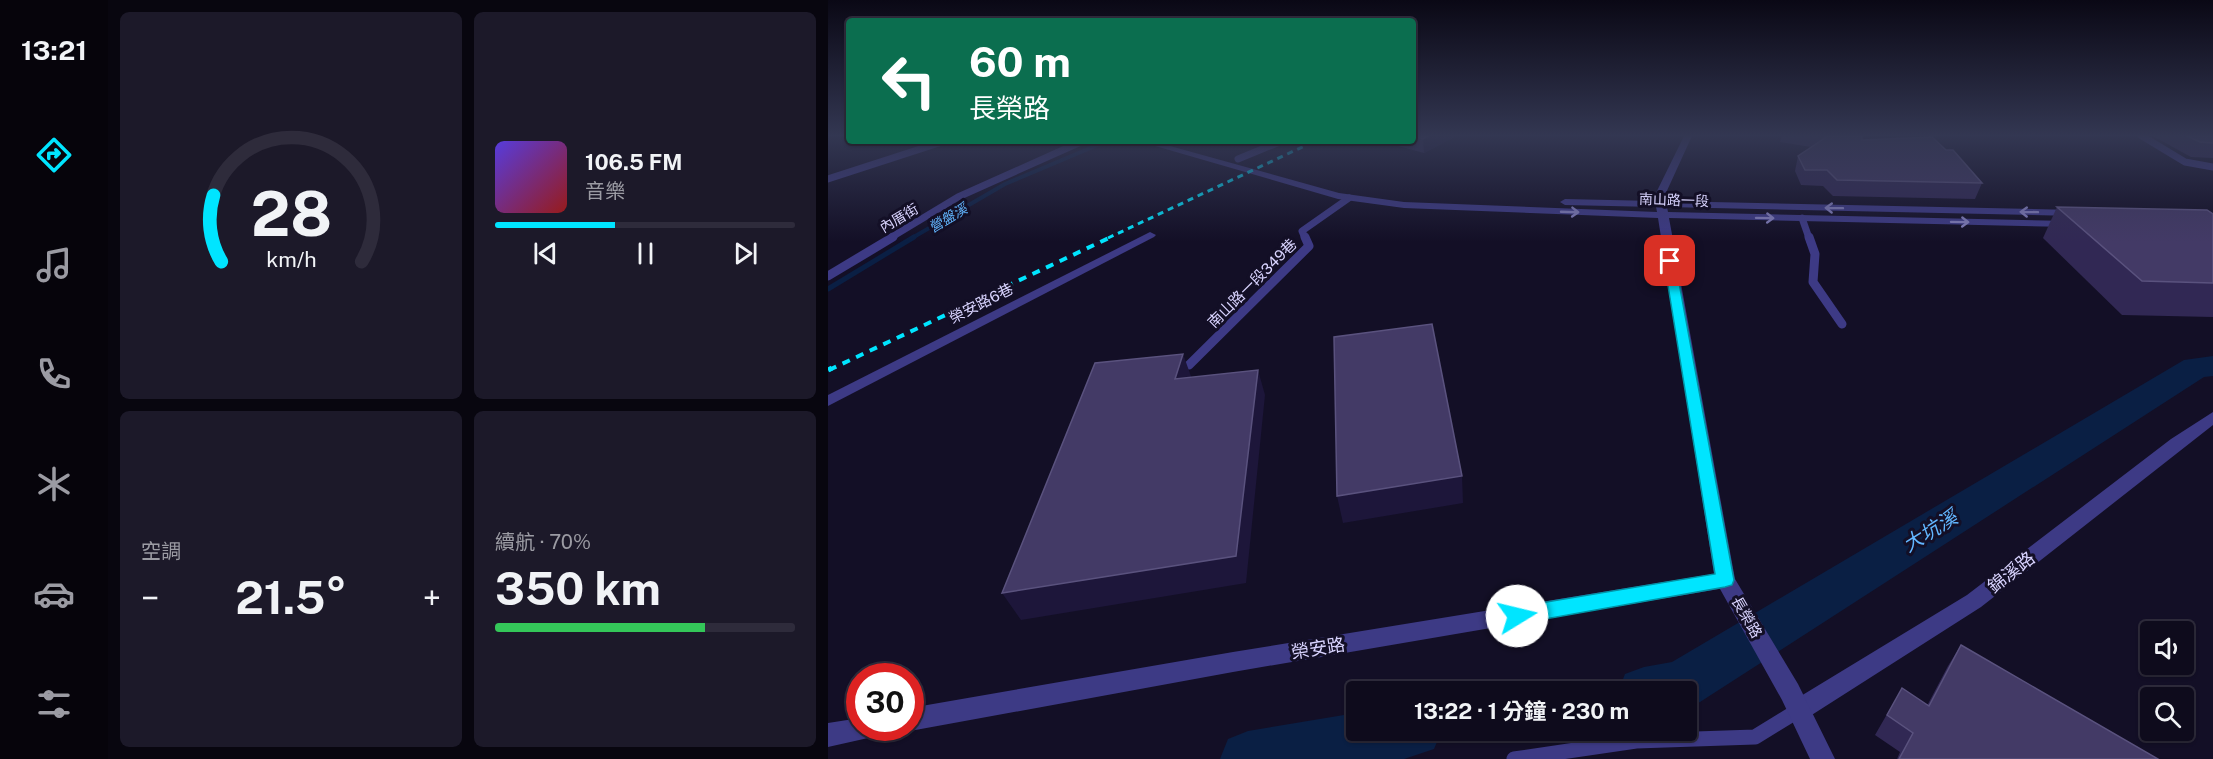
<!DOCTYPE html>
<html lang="zh-TW">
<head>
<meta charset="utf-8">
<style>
  body { margin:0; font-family:"Public Sans","Noto Sans TC",sans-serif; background:#1c1929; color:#f1f3f6; height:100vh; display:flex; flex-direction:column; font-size:22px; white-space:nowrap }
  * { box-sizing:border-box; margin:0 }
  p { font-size:20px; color:#9b9ba3 }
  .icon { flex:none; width:33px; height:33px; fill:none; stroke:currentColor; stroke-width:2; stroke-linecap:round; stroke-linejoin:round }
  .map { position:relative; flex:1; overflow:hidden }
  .panel { display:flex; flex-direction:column; gap:12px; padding:12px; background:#08060f; width:720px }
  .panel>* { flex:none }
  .guide { position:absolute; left:18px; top:18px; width:570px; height:126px; border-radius:6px; box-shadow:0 2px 4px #0004,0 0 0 2px #2e2b3b; background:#0b6e4f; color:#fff; overflow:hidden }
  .tools { position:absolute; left:1312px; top:621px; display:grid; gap:12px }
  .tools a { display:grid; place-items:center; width:54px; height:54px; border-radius:6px; background:#0e0b1c; box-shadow:0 2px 4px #0004,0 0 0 2px #2e2b3b; font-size:30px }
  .speed { position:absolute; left:18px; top:663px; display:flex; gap:12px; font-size:30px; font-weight:700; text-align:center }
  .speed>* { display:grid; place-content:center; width:78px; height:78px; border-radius:50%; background:#0e0b1c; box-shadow:0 2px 4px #0004,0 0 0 2px #2e2b3b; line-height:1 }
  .speed .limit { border:9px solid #d22; background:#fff; color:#111 }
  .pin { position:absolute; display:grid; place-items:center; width:51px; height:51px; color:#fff; margin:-26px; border-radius:12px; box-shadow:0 3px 9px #0006 }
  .me { position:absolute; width:66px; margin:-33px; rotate:81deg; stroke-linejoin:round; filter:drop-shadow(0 0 4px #0008) }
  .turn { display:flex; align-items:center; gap:21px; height:126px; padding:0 24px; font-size:27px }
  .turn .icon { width:78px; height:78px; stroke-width:2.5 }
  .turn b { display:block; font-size:42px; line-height:51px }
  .big { font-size:45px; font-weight:700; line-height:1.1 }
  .panel .widget { flex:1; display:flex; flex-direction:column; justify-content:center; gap:9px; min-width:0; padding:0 21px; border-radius:9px; background:#1c1929 }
  .panel .dial { align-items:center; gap:0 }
  .dial svg { height:156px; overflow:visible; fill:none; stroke:#2e2b3b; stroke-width:7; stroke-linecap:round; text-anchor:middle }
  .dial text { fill:#f1f3f6; stroke:none }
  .song { display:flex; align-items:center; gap:18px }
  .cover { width:72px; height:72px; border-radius:9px; background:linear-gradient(135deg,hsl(250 70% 55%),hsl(0 70% 35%)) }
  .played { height:6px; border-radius:3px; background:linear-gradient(90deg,#00e5ff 40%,#2e2b3b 40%) }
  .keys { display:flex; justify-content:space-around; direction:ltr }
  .heat { display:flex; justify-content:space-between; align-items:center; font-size:33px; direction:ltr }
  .charge { height:9px; border-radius:4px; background:linear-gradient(90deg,#34c759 70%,#2e2b3b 0) }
  .panel .tiles { flex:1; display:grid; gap:12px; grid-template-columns:repeat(2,1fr) }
  .trip { position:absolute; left:518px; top:681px; width:351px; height:60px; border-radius:6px; background:#0e0b1c; box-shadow:0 2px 4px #0004,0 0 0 2px #2e2b3b; font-weight:700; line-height:60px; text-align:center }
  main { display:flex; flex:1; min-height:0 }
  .menu { display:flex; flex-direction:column; width:108px; justify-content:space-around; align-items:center; background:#06040b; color:#9b9ba3 }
  .menu .icon { width:42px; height:42px }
  .menu .active { color:#00e5ff }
  .menu b { font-size:27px; color:#f1f3f6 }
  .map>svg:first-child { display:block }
</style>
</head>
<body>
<main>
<nav class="menu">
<b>13:21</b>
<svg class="icon active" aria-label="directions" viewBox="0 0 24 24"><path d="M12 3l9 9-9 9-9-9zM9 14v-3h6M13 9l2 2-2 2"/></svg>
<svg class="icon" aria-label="music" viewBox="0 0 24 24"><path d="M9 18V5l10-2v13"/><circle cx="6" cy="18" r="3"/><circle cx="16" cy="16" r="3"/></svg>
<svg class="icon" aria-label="phone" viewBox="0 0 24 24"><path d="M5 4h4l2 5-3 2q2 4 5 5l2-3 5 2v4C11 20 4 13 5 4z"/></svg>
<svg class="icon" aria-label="climate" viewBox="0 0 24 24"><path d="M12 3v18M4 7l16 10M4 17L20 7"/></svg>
<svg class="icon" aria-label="car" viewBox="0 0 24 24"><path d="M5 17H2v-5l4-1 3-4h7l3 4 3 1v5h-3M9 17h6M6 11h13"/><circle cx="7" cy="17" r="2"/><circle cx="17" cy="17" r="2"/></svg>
<svg class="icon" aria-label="filters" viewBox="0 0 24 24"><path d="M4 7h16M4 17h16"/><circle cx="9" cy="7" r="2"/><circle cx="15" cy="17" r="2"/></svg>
</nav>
<section class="panel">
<div class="tiles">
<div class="widget dial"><svg viewBox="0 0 100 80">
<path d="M14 69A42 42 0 1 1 86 69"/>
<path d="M14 69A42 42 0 0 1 10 35" stroke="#00e5ff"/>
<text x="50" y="56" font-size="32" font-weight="700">28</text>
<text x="50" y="72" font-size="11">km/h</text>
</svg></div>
<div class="widget">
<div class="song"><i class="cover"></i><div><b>106.5 FM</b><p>音樂</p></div></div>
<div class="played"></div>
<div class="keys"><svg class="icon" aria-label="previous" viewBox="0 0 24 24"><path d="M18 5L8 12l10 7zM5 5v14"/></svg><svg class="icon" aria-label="pause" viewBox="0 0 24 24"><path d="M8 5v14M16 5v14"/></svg><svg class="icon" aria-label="next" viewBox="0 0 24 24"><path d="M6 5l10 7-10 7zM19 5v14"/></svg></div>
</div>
<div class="widget"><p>空調</p>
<div class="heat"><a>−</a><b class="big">21.5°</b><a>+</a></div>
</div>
<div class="widget"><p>續航 · 70%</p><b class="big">350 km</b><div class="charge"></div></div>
</div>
</section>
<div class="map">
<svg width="1385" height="759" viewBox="0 0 1385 759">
  <rect width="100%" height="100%" fill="#130f26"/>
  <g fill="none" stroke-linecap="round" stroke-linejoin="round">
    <!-- stream-far1 -->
    <path stroke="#0a1f44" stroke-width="4" d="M84 238 177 184 279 141"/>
    <!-- stream -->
    <path stroke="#0a1f44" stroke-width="5" d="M0 289 86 237"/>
    <!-- river -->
    <g fill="#0a1f44" fill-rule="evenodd">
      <path d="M1385 356V376L1376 377 872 702 858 708V692H790L797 674 816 667 844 662 1356 360Z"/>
      <path d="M528 713V730H614L606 749 576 759H392L400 739 420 731Z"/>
    </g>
    <!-- service-far2 -->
    <g stroke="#3d3a85" stroke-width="7">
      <path d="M1314 136 1357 162 1385 167"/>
      <path d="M410 159 454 141"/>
      <path d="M0 179 117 141"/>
      <path d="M974 218 981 238"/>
      <path d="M62 238 130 197 255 141"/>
      <path d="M477 238 474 231 521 198"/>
    </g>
    <!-- service-far1 -->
    <g stroke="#3d3a85" stroke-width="9">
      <path d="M981 237 987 254 985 282 1014 324"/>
      <path d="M0 276 65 237"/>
      <path d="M361 365 481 246 477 237"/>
    </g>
    <!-- service -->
    <path stroke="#3d3a85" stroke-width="15" d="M686 759 808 741 927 737 971 710"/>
    <!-- minor -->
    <g fill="#3d3a85" fill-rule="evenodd">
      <path d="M322 232 328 235 326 237 0 406V395Z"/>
      <path d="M1385 412V425L1153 607 979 718 971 721 963 718 959 710 963 702 1139 595 1343 439Z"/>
      <path d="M897 572 904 574 907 580 904 586 897 588 405 672 82 731 73 728H82V708L405 652Z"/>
      <path d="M32 718V728H53L49 736 0 747V723Z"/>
    </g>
    <!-- tertiary -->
    <path fill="#3d3a85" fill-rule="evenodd" d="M856 136H864L837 195 838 201 1247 210 1252 213 1247 216 839 207 840 212 1241 221 1247 224 1241 227 841 218 907 579 970 684 1007 759H982L954 700 887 580 830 218 576 208 510 199 310 141H324L511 193 576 202 829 212 828 207 737 205 732 202 737 199 827 201V195Z"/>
    <!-- rail-far2 -->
    <path stroke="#00e5ff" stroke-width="3" stroke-dasharray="6 5" stroke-linecap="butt" d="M280 238 487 141"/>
    <!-- rail-far1 -->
    <path stroke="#00e5ff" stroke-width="4" stroke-dasharray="8 7" stroke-linecap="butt" d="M1 370 283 237"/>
    <!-- rail -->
    <path stroke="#00e5ff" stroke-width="5" stroke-dasharray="10 8" stroke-linecap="butt" d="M0 370 4 368"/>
  </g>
  <!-- wall -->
  <g fill="#312854">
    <path d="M585 136H628L596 153 552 141H585Z"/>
    <path d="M954 136H1034V140L1154 183 1147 199 1005 196 995 186 973 185 967 171 970 156 983 147 952 142Z"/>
    <path d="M1325 136H1385V158L1363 157Z"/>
    <path d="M1229 207 1385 214V317L1294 315 1215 238Z"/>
    <path d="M1133 645 1330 759H1069L1072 752 1047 735 1062 709 1100 704 1120 666Z"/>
  </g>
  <!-- shaded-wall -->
  <g fill="#1d163a">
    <path d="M600 136H628L596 153 595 139Z"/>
    <path d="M355 354 364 379H347Z"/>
    <path d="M430 370 437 395 418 583 193 620 174 593Z"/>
    <path d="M634 476 635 503 515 523 509 496Z"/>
  </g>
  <!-- building -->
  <g fill="#433a66" stroke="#5a527e" stroke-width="1.5">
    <path d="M585 136H600L595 139Z"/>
    <path d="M1000 136H1034V140L1104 137 1118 150H1125L1154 183 1009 180 999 170H977L970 156Z"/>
    <path d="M1359 136H1385V143L1372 142Z"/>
    <path d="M1229 207 1379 210 1385 214V283L1314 281Z"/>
    <path d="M604 324 634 476 509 496 506 337Z"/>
    <path d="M355 354 347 379 430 370 408 556 174 593 267 363Z"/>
    <path d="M1133 645 1330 759H1071L1085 733 1059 715 1074 688 1101 706Z"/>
  </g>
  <!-- one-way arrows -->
  <defs><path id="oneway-shaft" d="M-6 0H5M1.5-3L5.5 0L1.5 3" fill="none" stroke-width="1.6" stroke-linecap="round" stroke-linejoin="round" transform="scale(1.5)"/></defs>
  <g stroke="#837fbc">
    <use href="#oneway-shaft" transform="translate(1006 208) rotate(-179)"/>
    <use href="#oneway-shaft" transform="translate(742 212) rotate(2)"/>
    <use href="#oneway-shaft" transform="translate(1201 212) rotate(-179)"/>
    <use href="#oneway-shaft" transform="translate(937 218) rotate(1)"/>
    <use href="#oneway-shaft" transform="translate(1132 222) rotate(1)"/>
  </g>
  <!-- sky -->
  <linearGradient id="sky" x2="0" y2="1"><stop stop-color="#0a0815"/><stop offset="0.56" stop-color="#333752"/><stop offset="1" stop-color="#333752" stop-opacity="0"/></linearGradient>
  <rect width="1385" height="242" fill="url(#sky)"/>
  <!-- route -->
  <path fill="#00e5ff" stroke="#0095a6" stroke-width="1.5" d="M842 258 847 261 906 580 904 585 897 587 689 624 682 621 680 616 682 610 689 607 887 574 836 261Z"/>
  <g text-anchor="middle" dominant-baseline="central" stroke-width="6" stroke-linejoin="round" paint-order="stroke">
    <!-- far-street labels -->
    <g font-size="14" fill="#d9d4ff" stroke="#130f26">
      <text transform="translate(846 200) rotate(2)">南山路一段</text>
      <text transform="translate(71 218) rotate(-31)">內厝街</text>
    </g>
    <!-- far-water labels -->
    <g font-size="14" font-style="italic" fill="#62b6ff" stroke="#130f26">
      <text transform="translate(120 218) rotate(-31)">營盤溪</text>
    </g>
    <!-- street labels -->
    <g font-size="15" fill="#d9d4ff" stroke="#130f26">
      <text transform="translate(424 283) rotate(-45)">南山路一段349巷</text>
      <text transform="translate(153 303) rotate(-27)">榮安路6巷</text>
      <text transform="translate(919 617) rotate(60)">長榮路</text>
    </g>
    <!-- near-street labels -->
    <g font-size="18" fill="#d9d4ff" stroke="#130f26">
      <text transform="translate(1183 572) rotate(-38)">錦溪路</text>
      <text transform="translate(490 648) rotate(-9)">榮安路</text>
    </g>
    <!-- near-water labels -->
    <g font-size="20" font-style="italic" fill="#62b6ff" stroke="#130f26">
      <text transform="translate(1102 531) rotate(-32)">大坑溪</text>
    </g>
  </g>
</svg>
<div class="tools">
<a><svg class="icon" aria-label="sound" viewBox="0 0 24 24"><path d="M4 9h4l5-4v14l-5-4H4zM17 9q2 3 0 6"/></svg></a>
<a><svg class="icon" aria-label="search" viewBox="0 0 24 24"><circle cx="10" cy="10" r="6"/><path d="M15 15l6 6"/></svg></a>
</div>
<div class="speed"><div class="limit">30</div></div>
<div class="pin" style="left:842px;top:261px;background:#d93025"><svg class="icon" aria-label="arrive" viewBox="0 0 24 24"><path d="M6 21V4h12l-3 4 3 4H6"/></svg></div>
<svg class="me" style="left:689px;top:616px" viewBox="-20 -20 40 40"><circle r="19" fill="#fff"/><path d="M0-13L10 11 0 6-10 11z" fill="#00e5ff"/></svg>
<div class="trip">13:22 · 1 分鐘 · 230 m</div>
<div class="guide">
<div class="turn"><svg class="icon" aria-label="left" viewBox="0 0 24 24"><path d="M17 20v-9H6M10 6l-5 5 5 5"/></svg><div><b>60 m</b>長榮路</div></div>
</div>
</div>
</main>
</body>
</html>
